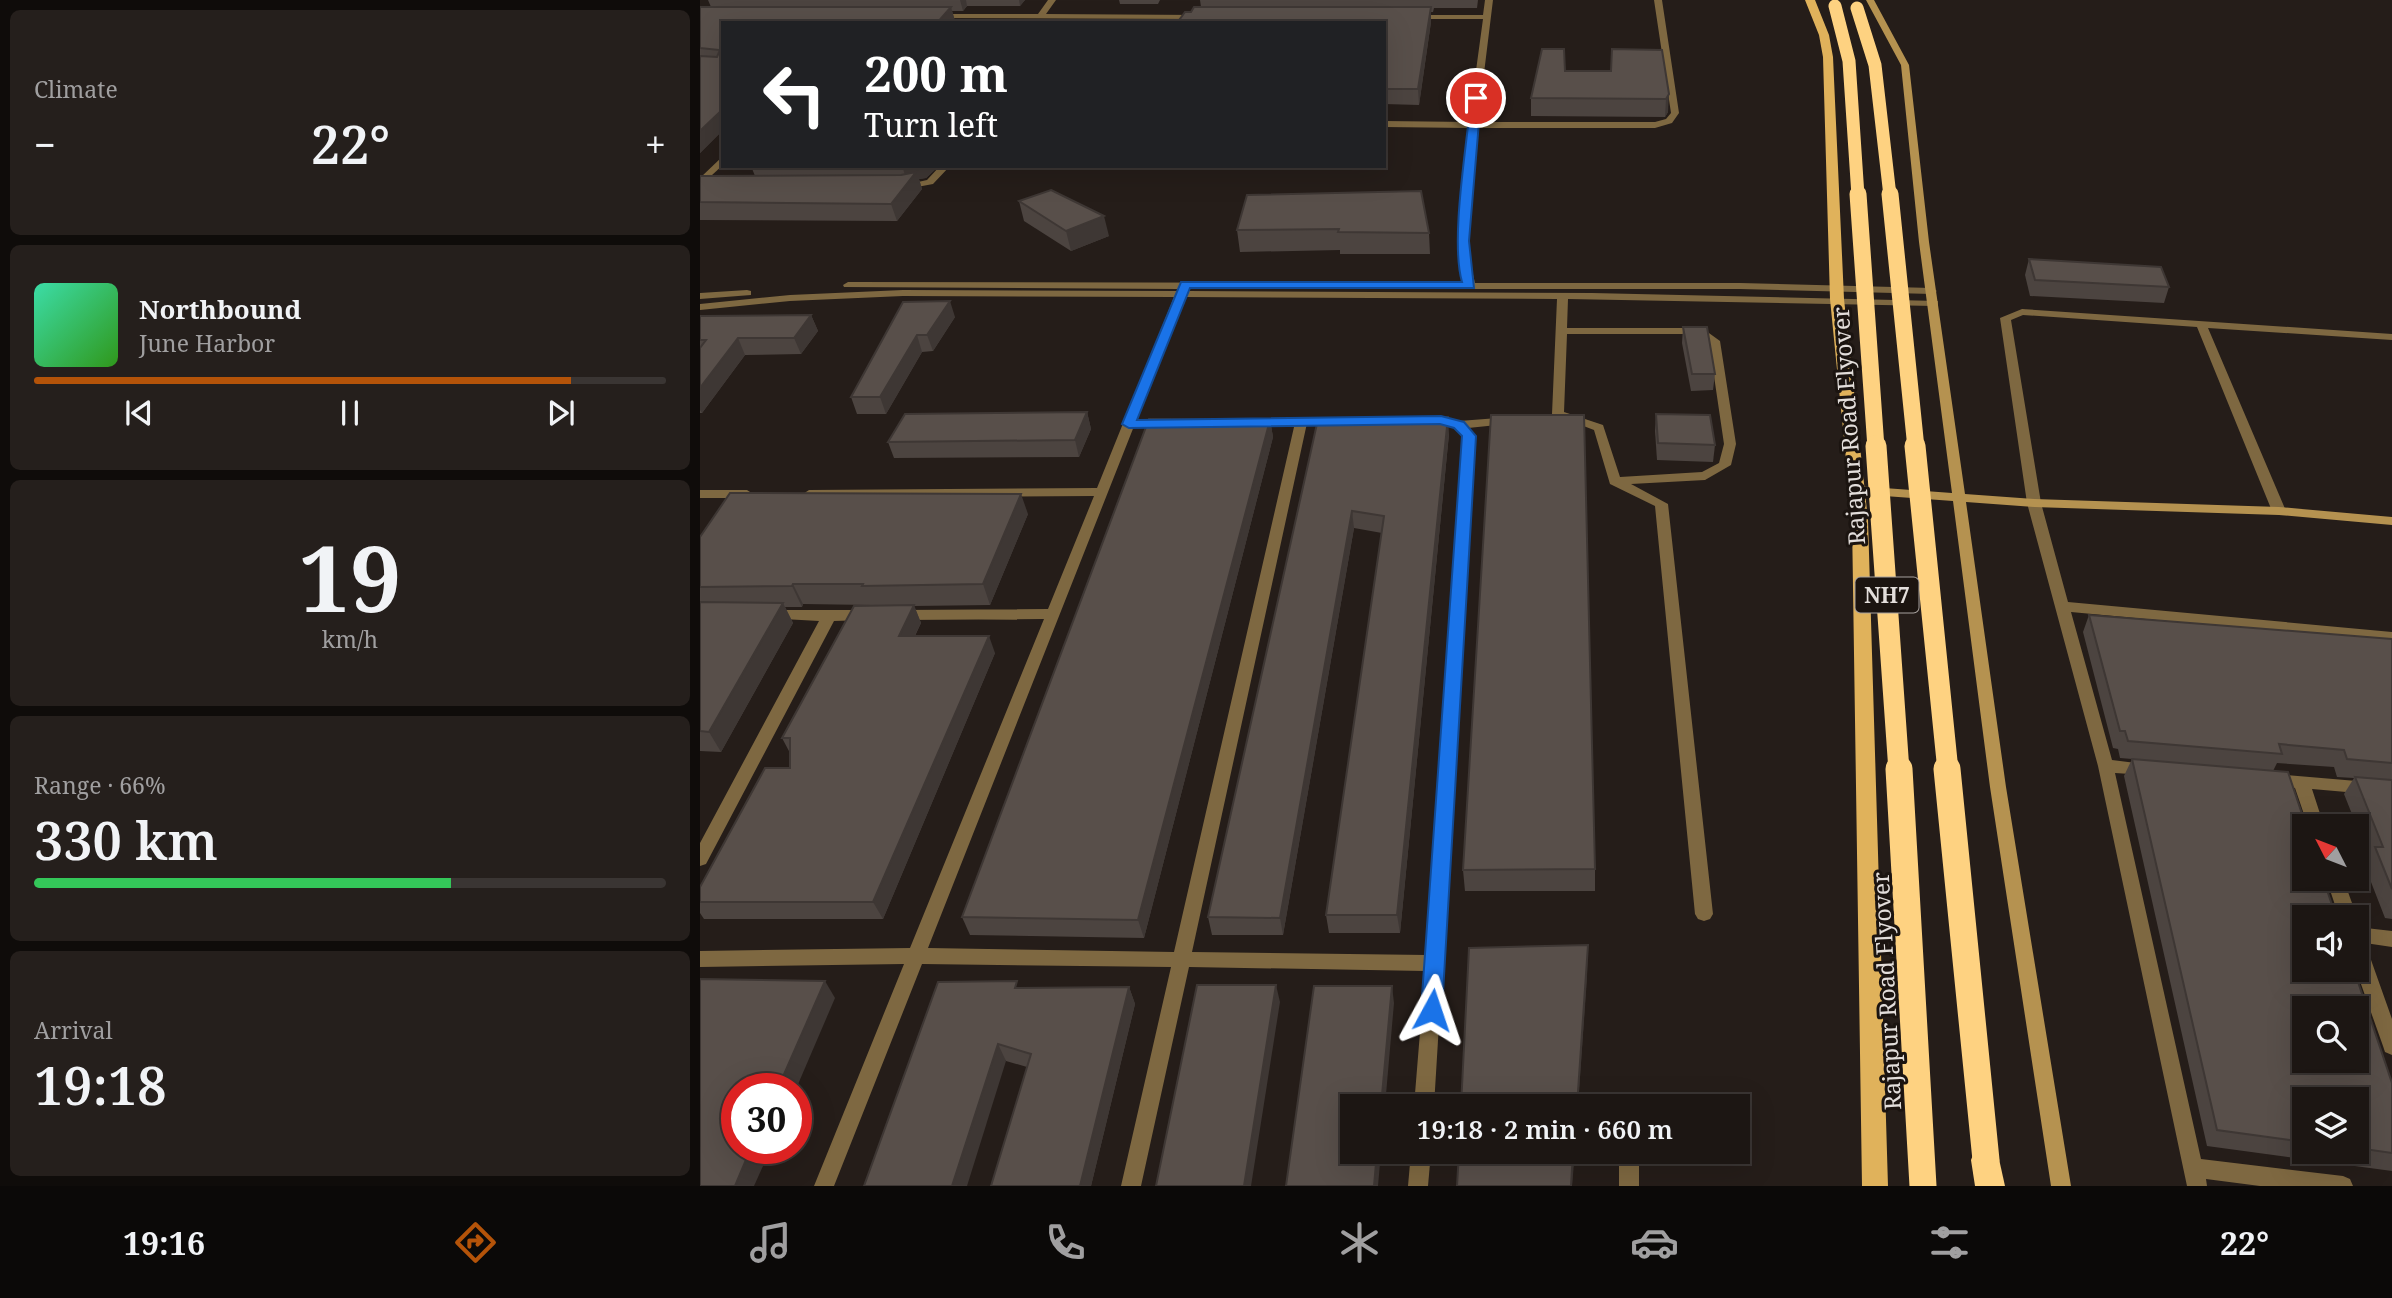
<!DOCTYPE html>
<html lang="en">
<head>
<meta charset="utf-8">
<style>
  body { margin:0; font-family:"Noto Serif",serif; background:#251f1c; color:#f1f3f6; height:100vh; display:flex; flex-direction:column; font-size:26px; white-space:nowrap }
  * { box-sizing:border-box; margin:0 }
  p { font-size:23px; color:#a09fa0 }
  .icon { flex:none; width:38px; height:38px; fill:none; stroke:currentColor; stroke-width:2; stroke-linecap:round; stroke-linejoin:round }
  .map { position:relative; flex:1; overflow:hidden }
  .details { display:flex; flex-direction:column; gap:10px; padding:10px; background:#0f0c0a; width:700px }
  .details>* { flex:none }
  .top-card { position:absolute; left:21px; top:21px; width:665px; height:147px; border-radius:0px; box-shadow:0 7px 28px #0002,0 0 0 2px #3a3533; background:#202124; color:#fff; overflow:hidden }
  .needle { width:46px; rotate:312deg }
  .tools { position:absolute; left:1592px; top:814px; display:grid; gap:14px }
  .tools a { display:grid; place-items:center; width:77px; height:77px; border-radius:0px; background:#1c1613; box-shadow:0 7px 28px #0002,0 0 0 2px #3a3533; font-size:35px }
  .speed { position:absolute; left:21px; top:1073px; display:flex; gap:14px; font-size:35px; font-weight:700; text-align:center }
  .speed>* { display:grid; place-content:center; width:91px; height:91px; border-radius:50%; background:#1c1613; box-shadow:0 7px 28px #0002,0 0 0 2px #3a3533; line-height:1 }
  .speed .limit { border:10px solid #d22; background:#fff; color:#111 }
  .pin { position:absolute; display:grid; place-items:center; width:60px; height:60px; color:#fff; margin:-30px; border:4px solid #fff; border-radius:50%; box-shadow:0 2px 7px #0007 }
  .me { position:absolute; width:77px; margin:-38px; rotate:5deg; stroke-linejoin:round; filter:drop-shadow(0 0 5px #0008) }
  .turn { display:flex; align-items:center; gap:24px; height:147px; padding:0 28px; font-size:32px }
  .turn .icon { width:91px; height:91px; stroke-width:2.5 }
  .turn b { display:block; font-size:49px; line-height:60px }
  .big { font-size:52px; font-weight:600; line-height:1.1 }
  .details .tile { flex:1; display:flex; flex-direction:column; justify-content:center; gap:10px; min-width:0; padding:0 24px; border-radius:10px; background:#251f1c }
  .details .dial { align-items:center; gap:0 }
  .dial b { font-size:91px; line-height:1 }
  .song { display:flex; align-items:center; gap:21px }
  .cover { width:84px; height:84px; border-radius:10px; background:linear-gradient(135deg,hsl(160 70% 55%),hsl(110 70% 35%)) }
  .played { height:7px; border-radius:4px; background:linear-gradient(90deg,#b45309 85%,#3a3533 85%) }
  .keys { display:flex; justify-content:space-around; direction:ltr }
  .heat { display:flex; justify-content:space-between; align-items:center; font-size:38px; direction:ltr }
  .charge { height:10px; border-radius:5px; background:linear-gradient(90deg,#34c759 66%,#3a3533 0) }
  .trip { position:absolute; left:640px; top:1094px; width:410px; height:70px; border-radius:0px; background:#1c1613; box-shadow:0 7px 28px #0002,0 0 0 2px #3a3533; font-weight:600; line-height:70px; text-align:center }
  .dock { display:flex; height:112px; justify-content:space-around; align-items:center; background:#0b0908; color:#a09fa0 }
  .dock .icon { width:49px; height:49px }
  .dock .active { color:#b45309 }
  .dock b { font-size:32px; color:#f1f3f6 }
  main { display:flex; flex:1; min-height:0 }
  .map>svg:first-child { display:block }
</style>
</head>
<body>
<main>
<section class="details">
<div class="tile"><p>Climate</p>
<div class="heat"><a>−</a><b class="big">22°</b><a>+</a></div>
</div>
<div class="tile">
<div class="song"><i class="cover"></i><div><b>Northbound</b><p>June Harbor</p></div></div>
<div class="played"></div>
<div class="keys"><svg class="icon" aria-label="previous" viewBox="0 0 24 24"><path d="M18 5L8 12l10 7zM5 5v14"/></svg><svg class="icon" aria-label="pause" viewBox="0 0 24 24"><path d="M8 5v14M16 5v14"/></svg><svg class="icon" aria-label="next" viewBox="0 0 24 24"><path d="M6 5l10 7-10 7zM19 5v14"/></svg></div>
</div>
<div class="tile dial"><b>19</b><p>km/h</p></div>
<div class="tile"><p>Range · 66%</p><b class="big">330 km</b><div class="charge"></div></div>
<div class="tile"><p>Arrival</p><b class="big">19:18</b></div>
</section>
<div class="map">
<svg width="1692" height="1186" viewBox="0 0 1692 1186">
  <rect width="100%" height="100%" fill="#251d19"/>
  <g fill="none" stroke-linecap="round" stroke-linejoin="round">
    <!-- street -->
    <g fill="#7e6841" fill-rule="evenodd">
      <path d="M348 0H356L346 14 499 15 503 17 499 19 236 18 232 16 236 14H338Z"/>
      <path d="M785 0H793L778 122H955L966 119 971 113 954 0H962L979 113 972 123 955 128H777C772 179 762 231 775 283H1040L1232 288 1237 291 1232 294 1040 289H489L488 291 892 293 1238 301V305L1234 306 868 299 867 328H1002L1020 341 1036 444 1031 465 1005 480 931 484 968 504 1013 914 1010 919 1004 921 998 919 995 914 955 506 910 484 894 430 852 414 857 299 485 297 228 948 474 952 594 427H552L546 423 552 419H601L607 423 492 952 727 955 763 437 755 428 726 423 724 420 730 416 759 421 811 417 813 420 807 424 768 428 775 436 734 1106H714L725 971 489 967 441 1186H421L471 967 222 964 134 1186H114L204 964 0 967V951L210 948 344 619 200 620 193 615 200 610 348 609 394 496 109 498 103 494 109 490 397 488 474 297 203 296 90 301 0 310V304L90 295 203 290 477 291 478 289 144 287 143 285 148 282 764 283C752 231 763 179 768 128L684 127V121L769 122 783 19H712L708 17 712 15H783ZM867 334H999L1009 342 1024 444 1019 463 1002 472 920 477 903 425 864 412Z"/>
      <path d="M23 156V165L0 186V178Z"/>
      <path d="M240 166H250L233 184 201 190 196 187 227 180Z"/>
      <path d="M47 290 51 291V295L0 299V293Z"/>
      <path d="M1322 309 1692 334V340L1508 328 1586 511 1579 515 1572 511 1497 327 1323 315 1311 320 1341 503 1368 602 1692 632V642L1371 612 1412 760 1452 765 1454 769 1452 773 1446 775 1415 773 1501 1159 1643 1176 1650 1179 1653 1186H1560L1506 1179 1507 1186H1487L1398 766 1327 503 1300 318Z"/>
      <path d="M0 490H47L53 494 47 498H0Z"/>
      <path d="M70 610H166L173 615 166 620 134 621 6 864 0 866V843L119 621 65 618 63 615Z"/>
      <path d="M1575 774 1692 784V796L1612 789 1624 826H1608L1595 788 1569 784 1567 780 1569 776Z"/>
      <path d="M1626 878H1643L1657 917H1639Z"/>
      <path d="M1657 927 1692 931V947L1665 943 1692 1019V1055L1685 1052 1683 1046 1656 970Z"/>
      <path d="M711 1152H731L728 1186H708Z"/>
      <rect x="919" y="1152" width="20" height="34"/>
    </g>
    <!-- secondary -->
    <path fill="#b59250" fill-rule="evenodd" d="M1166 0H1174L1209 65 1229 242 1265 494 1334 499 1579 507 1692 517V525L1579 515 1334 507 1266 502 1306 787 1371 1186H1351L1290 787 1253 501 1157 494 1151 490 1157 486 1252 493 1219 242 1201 65Z"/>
    <!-- primary -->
    <path fill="#e0b25b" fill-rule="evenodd" d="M1105 0H1115L1129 35 1133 57 1144 299 1168 520 1188 1186H1162L1152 520 1130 299 1123 57 1119 35Z"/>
    <!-- highway -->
    <path fill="#fed281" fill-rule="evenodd" d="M1286 1145 1297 1150 1305 1186H1275L1271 1160 1275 1150Z"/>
    <!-- highway-bridge-far3 -->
    <g stroke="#fed281" stroke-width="13">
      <path d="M1135 6 1149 61 1158 196"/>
      <path d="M1157 8 1175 65 1190 196"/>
    </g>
    <!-- highway-bridge-far2 -->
    <g stroke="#fed281" stroke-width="17">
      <path d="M1158 194 1176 448"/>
      <path d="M1190 194 1216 448"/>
    </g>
    <!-- highway-bridge-far1 -->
    <g stroke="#fed281" stroke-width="21">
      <path d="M1176 446 1199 771"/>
      <path d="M1215 446 1248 771"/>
    </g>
    <!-- highway-bridge -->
    <g stroke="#fed281" stroke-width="27">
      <path d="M1199 769 1223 1186"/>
      <path d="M1247 769 1286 1160"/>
    </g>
  </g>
  <!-- wall -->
  <g fill="#4c4440" fill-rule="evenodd">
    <path d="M8 0H325L320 6H267L263 11H252L255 21 23 23V130L0 153V7H11Z"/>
    <path d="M419 0H460L458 4H420Z"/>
    <path d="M500 0H778L777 8H734L733 12H731V22L719 105 684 104V23L491 12 501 7Z"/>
    <path d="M962 50 968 112 965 117 831 116V98L865 71H911Z"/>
    <path d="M51 166H239L226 178 219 179 222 189 197 221 0 220V176H55Z"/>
    <path d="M547 195 729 233 730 254H640V250L540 252 537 230Z"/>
    <path d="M319 201 409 236 371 251 324 221Z"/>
    <path d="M1329 259 1469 287 1464 303 1330 296 1325 275Z"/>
    <path d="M203 302 255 317 233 351 222 352 186 414H157L151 397Z"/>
    <path d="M111 315 118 331 101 354 45 355 2 413H0V316Z"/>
    <path d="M983 327 1015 374 1013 390 991 391 982 343Z"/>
    <path d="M387 412 391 429 379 457 194 458 188 442Z"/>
    <path d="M956 414 1015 445 1013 462 957 460 955 431Z"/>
    <path d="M618 419 749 434 700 933H629L626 915 682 533 654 528 583 935H512L508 917Z"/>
    <path d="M570 420 573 437 444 938 270 935 262 917Z"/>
    <path d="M328 514 290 605 214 606 221 623 215 636 295 653 183 919H4L0 913V887L90 768V753L82 738 170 606V605L103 604 102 607H85L93 623 21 752 0 751V537Z"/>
    <path d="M1389 615 1692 639V919L1685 918 1664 864 1669 857 1644 794 1654 778 1637 777 1634 767 1577 763 1573 771 1692 1083V1171L1507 1146 1424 776 1432 759 1420 758 1418 749 1413 748 1383 632ZM1605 1099H1657V1152H1605Z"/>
    <path d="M895 869V891H765L763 870Z"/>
    <path d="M238 982 320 988 429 987 435 1004 391 1186H291L327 1067 306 1061Z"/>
  </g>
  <!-- shaded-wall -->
  <g fill="#3e3734">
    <path d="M260 0H266L267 6 263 11Z"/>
    <path d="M319 0H325L320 6Z"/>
    <path d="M251 7 255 21 254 23H237Z"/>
    <path d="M731 7V22L719 105 718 89Z"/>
    <path d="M969 94 968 112 965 117 966 99Z"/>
    <path d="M23 109V130L0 153V131Z"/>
    <path d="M202 166H239L226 178 219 179 222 189 197 221 191 204 207 181Z"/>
    <path d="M404 216 409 236 371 251 366 231Z"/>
    <path d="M250 301 255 317 233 351 227 335Z"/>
    <path d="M111 315 118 331 101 354 94 338Z"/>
    <path d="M217 335 222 352 186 414 180 397Z"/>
    <path d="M38 338 45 355 2 413 0 410V388Z"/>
    <path d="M387 412 391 429 379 457 375 440Z"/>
    <path d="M748 417 749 434 700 933 697 915Z"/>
    <path d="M570 420 573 437 444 938 438 920Z"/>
    <path d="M321 494 328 514 290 605 283 584Z"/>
    <path d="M652 511 654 528 583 935 580 918Z"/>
    <path d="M93 584 103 604 102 607 92 586Z"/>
    <path d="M83 603 93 623 21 752 9 732Z"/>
    <path d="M214 605 221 623 206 653 199 636Z"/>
    <path d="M289 636 295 653 183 919 173 902Z"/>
    <path d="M888 945 887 978 878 1106H877Z"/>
    <path d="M125 981 135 998 96 1089 78 1088Z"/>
    <path d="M576 985 580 1002 551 1186H544Z"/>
    <path d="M692 986 694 1003 685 1106H681Z"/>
    <path d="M429 987 435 1004 391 1186H380Z"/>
    <path d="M298 1044 306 1061 267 1186H252Z"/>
    <path d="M51 1148H71L54 1186H35Z"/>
    <path d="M677 1152H681L678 1186H674Z"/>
    <path d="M873 1152H875L872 1186H871Z"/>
  </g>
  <!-- building -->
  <g fill="#584f4a" stroke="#3e3734" stroke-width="2" fill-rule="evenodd">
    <path d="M0 7H251L237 23H23V109L0 131V56L17 57 20 50 0 48Z"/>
    <path d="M494 7H731L718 89H684V23H477L485 12H491Z"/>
    <path d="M842 49H864L865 71H911L912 49 962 50 969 94 966 99 831 98Z"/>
    <path d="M216 172 191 204 0 202V176L201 175Z"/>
    <path d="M351 190 404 216 366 231 319 201Z"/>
    <path d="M721 191 729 233 638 232 639 229 537 230 547 195Z"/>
    <path d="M1329 259 1461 267 1469 287 1335 280Z"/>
    <path d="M250 301 227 335H217L180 397H151L203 302Z"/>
    <path d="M111 315 94 338H38L0 388V348L6 340H0V316Z"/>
    <path d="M983 327H1007L1015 374H992Z"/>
    <path d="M387 412 375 440 188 442 205 414Z"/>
    <path d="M956 414 1010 415 1015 445 958 443Z"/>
    <path d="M791 415H884L895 869 763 870Z"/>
    <path d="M748 417 697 915H626L684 516 652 511 580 918 508 917 618 419Z"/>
    <path d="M449 419 570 420 438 920 262 917Z"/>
    <path d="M30 493 321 494 283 584 162 586 163 584H93L92 586 0 587V537Z"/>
    <path d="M0 602 83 603 9 732 0 731Z"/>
    <path d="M214 605 199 636H289L173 902H0V887L65 768H90V738H82L154 606Z"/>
    <path d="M1389 615 1692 639V763L1647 759 1644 750 1579 744 1582 754 1428 741 1425 731H1420Z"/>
    <path d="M1432 759 1588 772 1606 826H1605V878H1623L1636 917H1605V970H1654L1692 1083V1153L1657 1148V1099H1605V1142L1517 1130ZM1605 1008H1657V1060H1605Z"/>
    <path d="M1655 777 1692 780V889L1675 847H1683Z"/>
    <path d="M888 945 877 1106H761L769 948Z"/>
    <path d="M0 979 125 981 78 1088H37V1148H51L35 1186H0Z"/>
    <path d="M317 981 315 988 429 987 380 1186H291L331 1054 298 1044 252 1186H164L238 982Z"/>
    <path d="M497 985H576L544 1186H456Z"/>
    <path d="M614 986H692L681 1106H653V1152H677L674 1186H586Z"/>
    <path d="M759 1152H873L871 1186H757Z"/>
  </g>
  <!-- route -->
  <path fill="#1a73e8" stroke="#114b97" stroke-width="2" d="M776 95 781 98 769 241 774 288H490L437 420 741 416 764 422 776 436 742 1010 739 1017 732 1020 724 1017 721 1010 762 436 754 428 740 424 429 428 422 424 481 282H762C750 240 767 145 771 98Z"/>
  <g text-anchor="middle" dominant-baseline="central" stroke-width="6" stroke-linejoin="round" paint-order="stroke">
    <!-- shield labels -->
    <rect fill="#1b1410" stroke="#a7a19e" stroke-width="2" x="1155.5" y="577.5" width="63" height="35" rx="5"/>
    <g font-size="21" font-weight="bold" fill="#e3dedb">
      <text x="1187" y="595">NH7</text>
    </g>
    <!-- street labels -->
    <g font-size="23" fill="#e3dedb" stroke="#1b1410">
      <text transform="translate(1148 426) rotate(-94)">Rajapur Road Flyover</text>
      <text transform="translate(1186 991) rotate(-93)">Rajapur Road Flyover</text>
    </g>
  </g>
</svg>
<div class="tools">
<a><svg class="needle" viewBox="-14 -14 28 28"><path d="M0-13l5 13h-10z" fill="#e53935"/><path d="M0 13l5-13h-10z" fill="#a09fa0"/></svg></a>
<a><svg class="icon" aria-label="sound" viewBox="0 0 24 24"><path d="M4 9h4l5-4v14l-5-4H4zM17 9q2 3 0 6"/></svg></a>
<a><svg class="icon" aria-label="search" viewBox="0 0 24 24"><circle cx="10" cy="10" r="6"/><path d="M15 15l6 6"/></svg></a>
<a><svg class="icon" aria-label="layers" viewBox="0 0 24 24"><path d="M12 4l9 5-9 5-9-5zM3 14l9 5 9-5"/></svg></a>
</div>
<div class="speed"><div class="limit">30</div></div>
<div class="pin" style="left:776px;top:98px;background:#d93025"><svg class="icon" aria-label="arrive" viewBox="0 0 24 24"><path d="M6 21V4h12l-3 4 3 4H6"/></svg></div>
<svg class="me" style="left:732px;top:1010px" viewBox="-20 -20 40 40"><path d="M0-17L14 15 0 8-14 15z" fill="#1a73e8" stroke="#fff" stroke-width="4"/></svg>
<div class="trip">19:18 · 2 min · 660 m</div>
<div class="top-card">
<div class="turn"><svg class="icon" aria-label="left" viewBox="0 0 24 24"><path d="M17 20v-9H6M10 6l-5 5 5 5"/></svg><div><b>200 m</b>Turn left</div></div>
</div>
</div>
</main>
<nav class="dock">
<b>19:16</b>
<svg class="icon active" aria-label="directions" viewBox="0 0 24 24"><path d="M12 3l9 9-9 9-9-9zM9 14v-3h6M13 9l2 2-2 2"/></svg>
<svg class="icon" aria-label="music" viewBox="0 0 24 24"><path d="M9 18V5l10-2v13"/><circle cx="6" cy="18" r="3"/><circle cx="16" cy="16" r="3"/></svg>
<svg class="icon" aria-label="phone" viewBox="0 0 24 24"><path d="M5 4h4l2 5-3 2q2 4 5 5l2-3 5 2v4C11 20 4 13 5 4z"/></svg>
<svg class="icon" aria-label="climate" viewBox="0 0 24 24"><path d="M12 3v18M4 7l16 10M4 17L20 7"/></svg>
<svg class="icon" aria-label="car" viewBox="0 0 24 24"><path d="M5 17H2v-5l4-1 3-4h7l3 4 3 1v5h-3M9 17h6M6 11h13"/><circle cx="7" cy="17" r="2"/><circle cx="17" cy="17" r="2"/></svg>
<svg class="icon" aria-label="filters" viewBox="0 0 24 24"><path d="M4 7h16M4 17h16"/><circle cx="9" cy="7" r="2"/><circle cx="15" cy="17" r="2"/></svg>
<b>22°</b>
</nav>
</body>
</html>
